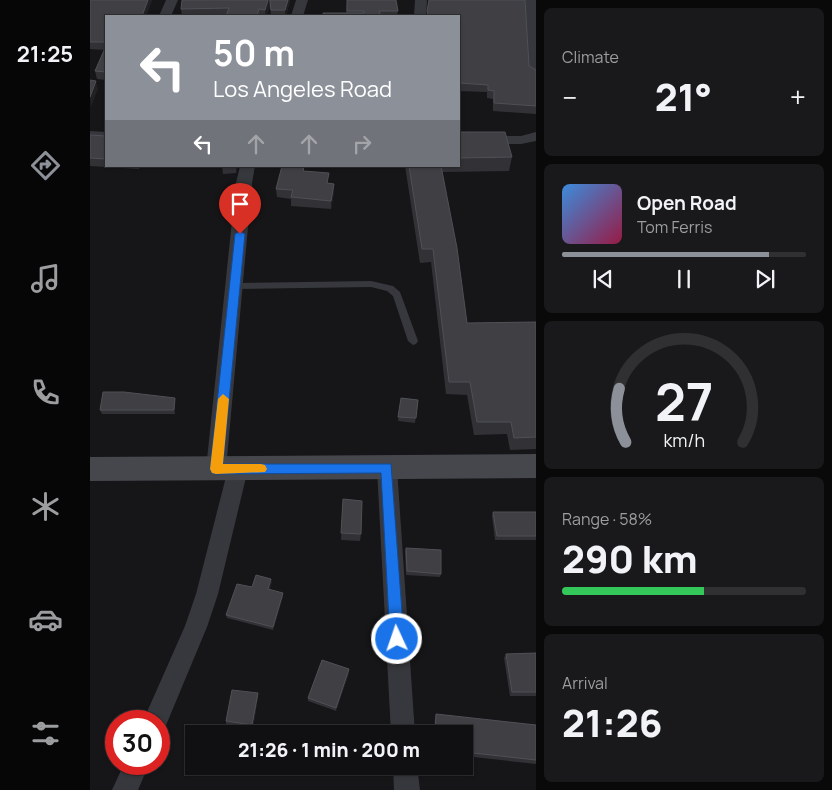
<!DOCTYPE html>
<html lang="en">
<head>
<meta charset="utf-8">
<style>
  body { margin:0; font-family:Manrope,sans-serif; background:#19191b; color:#f1f3f6; height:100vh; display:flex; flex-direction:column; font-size:19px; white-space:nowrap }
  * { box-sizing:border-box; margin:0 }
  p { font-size:16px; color:#9c9d9f }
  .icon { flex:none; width:28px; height:28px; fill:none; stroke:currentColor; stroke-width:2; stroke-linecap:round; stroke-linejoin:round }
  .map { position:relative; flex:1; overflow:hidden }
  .details { display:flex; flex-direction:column; gap:8px; padding:8px; background:#09090a; width:296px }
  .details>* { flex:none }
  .hud { position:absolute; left:15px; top:15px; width:355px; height:152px; border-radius:0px; box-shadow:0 1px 4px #0004,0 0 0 1px #303032; background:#8c9099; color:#fff; overflow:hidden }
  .speed { position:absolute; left:15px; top:710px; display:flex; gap:10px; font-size:25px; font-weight:700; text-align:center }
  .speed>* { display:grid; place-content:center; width:65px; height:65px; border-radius:50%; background:#101012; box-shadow:0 1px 4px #0004,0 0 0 1px #303032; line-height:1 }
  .speed .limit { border:8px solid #d22; background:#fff; color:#111 }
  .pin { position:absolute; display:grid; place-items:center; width:42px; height:42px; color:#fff; margin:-51px -21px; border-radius:50% 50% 50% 0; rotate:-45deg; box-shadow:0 0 5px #0007 }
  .pin .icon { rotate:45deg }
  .me { position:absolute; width:55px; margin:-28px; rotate:357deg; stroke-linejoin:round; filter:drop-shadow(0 0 4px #0008) }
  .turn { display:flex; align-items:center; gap:18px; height:105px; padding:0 25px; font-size:22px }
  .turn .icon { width:65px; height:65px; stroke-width:2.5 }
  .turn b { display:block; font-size:35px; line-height:42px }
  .lanes { display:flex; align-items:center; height:48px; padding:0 25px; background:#0003; justify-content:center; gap:25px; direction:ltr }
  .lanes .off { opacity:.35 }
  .big { font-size:38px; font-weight:800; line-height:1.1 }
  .details .tile { flex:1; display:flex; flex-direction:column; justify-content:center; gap:8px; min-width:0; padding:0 18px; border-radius:8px; background:#19191b }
  .details .dial { align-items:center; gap:0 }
  .dial svg { height:130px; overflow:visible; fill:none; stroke:#303032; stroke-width:7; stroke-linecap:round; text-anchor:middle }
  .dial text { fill:#f1f3f6; stroke:none }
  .song { display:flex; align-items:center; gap:15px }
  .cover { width:60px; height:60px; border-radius:8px; background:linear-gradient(135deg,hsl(210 70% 55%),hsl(340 70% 35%)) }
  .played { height:5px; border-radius:2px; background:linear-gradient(90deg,#8c9099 85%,#303032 85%) }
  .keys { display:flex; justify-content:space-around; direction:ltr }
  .heat { display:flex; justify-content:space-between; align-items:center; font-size:28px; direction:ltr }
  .charge { height:8px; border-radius:4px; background:linear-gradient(90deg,#34c759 58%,#303032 0) }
  .trip { position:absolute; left:95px; top:725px; width:288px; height:50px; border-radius:0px; background:#101012; box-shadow:0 1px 4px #0004,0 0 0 1px #303032; font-weight:800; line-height:50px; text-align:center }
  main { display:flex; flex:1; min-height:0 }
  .dock { display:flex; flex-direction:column; width:90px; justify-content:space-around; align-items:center; background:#060607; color:#9c9d9f }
  .dock .icon { width:35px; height:35px }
  .dock .current { color:#8c9099 }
  .dock b { font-size:22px; color:#f1f3f6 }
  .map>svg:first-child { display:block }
</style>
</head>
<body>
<main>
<nav class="dock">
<b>21:25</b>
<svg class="icon current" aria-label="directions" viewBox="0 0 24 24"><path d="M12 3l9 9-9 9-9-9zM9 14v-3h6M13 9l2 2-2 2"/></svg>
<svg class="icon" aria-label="music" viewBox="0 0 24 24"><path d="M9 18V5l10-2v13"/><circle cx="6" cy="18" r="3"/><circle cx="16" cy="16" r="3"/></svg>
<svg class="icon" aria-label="phone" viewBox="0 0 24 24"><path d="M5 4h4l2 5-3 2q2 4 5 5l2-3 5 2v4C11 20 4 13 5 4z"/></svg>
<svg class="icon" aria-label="climate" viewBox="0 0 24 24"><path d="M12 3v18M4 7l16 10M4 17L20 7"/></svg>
<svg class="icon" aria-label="car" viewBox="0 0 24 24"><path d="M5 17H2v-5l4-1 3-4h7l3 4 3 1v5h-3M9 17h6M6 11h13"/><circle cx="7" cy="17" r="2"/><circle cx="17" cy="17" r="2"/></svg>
<svg class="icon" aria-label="filters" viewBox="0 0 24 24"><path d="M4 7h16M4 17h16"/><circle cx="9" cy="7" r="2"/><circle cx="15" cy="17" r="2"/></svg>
</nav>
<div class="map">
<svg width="446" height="790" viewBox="0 0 446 790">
  <rect width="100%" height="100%" fill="#161618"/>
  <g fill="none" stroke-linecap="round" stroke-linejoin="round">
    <!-- service -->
    <path fill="#37383d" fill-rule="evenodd" d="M281 281 303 286 310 292 328 341 326 344 323 345 318 341 303 296 297 291 281 287 145 289 140 286 145 283Z"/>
    <!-- minor -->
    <g fill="#37383d" fill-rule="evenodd">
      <path d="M76 0H88L81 16H69Z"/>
      <path d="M206 0H218L213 16H201Z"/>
      <path d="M325 0H337L336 16H324Z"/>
      <path d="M435 0H446V78L439 74Z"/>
      <path d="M0 131 16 132V140L0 139Z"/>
      <path d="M446 132V141L431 144H369V136H431Z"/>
      <path d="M150 166H165L162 183 136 469 133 475 126 477 119 475 116 469 146 183Z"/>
      <path d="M297 460 304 462 307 468 325 734H301L287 468 290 462Z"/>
      <path d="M148 461 155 463 158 469 128 594 117 627 74 730 69 732V721H53L95 626 106 594 138 469 141 463Z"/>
      <path d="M34 764H59L48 790H22Z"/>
      <path d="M303 766H327L330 790H304Z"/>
    </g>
    <!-- secondary -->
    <path fill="#45474d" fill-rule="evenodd" d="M446 454V478L0 481V457Z"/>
  </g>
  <!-- wall -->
  <g fill="#323236">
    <path d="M0 0H62L56 16H16V80L7 79 5 71 15 50 0 49Z"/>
    <path d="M92 0H200L196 16H181L180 7 176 16H92L91 9Z"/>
    <path d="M257 0 308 11 307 16H233L256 13Z"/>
    <path d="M339 0H435L439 66 446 70V114L403 111V99L397 98V92L369 91V16H337Z"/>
    <path d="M369 132 422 157 419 171 352 172 377 323 446 322V449L420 450 417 434 384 435 377 395 356 394 341 262 330 263 315 166H369Z"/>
    <path d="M0 135 16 136V166H50L49 169 0 166Z"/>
    <path d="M132 166H148L146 173 133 174Z"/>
    <path d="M214 166V171L238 183 244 184V192L241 209 201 206V199L187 197 186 189Z"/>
    <path d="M85 398V414H12L10 410Z"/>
    <path d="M311 398 328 400 325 423 308 421Z"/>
    <path d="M253 499 271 534 270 541 251 540Z"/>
    <path d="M403 512H446V540H405L402 516Z"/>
    <path d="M316 548 351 574 350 577 316 575 315 551Z"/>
    <path d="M182 582 179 590 193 593V596L183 630 137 618 136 615 162 587Z"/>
    <path d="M446 653V696H420L414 658 416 654Z"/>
    <path d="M259 673 246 711 218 701V698Z"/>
    <path d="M168 696 163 728 136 724V721Z"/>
    <path d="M346 714 446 725V764L374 756V734H344L345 718Z"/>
  </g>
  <!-- shaded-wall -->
  <g fill="#212124">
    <path d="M58 0H62L56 16H52Z"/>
    <path d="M178 0H179L180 7 176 16H175V10Z"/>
    <path d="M198 0H200L196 16H195V10Z"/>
    <path d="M6 81 8 89 1 107 0 97Z"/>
    <path d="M146 166H148L146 173Z"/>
    <path d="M244 184V192L241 209V201Z"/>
    <path d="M85 398V414L84 410Z"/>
    <path d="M181 579 182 582 179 593 178 589Z"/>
    <path d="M193 593V596L183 630V627Z"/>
    <path d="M259 669V673L246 711V708Z"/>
    <path d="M168 693V696L163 728 162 725Z"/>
  </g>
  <!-- building -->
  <g fill="#3f3f44" stroke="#4f5156">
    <path d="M0 0H58L52 16H16V42H0Z"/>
    <path d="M92 0H178L175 10 169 9 167 16H136L139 8 91 9Z"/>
    <path d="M180 0H198L195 10H181Z"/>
    <path d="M257 0H306L308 11H289L291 16H233V13H274V11H257Z"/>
    <path d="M339 0H435L439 66 446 70V106L404 103V91L398 90V85L369 83V16H338L337 11Z"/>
    <path d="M16 46V72L5 71Z"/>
    <path d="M0 80 6 81 0 97Z"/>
    <path d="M369 132H415L422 157 369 158Z"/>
    <path d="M0 135 16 136V159L0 158Z"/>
    <path d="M192 166H214L213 171 239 173 237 183 244 184 241 201 201 197 203 190 186 189Z"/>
    <path d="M319 166H351L367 248 377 323 446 322V437L424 438 421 422H387L380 382H359L343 249H332Z"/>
    <path d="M13 392H34L85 398 84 410H10Z"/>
    <path d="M311 398 328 400 326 418 308 417Z"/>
    <path d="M253 499 272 501 271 534 251 533Z"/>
    <path d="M403 512H446V536H407Z"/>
    <path d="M316 548 351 550V574L317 571Z"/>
    <path d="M166 575 181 579 178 589 193 593 183 627 136 615 147 584 162 587Z"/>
    <path d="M446 653V692H422L416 654Z"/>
    <path d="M232 660 259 669 246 708 218 698Z"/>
    <path d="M142 690 168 693 162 725 136 721Z"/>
    <path d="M346 714 446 725V760L374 752V734H345Z"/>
  </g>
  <!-- route -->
  <path fill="#1a73e8" stroke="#114b97" d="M150 231 155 234 133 464H301L314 639 312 644 307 646 302 644 300 639 291 473 126 474 122 473 120 469 145 234Z"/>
  <!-- slow -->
  <path fill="#f59e0b" d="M133 394 139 399 133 464H171L175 465 177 469 175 472 126 474 122 473 120 469 128 399Z"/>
</svg>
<div class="speed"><div class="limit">30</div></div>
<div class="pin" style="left:150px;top:234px;background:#d93025"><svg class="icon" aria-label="arrive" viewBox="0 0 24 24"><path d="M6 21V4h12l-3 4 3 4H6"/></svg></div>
<svg class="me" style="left:307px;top:639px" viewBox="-20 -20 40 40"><circle r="17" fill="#1a73e8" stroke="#fff" stroke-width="3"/><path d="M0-11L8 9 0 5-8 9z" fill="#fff"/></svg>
<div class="trip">21:26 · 1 min · 200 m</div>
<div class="hud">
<div class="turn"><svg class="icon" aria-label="left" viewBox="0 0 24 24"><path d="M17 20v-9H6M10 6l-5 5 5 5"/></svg><div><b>50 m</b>Los Angeles Road</div></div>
<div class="lanes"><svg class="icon" aria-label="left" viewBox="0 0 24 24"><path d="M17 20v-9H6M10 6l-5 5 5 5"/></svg><svg class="icon off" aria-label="ahead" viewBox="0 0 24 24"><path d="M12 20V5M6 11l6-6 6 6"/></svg><svg class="icon off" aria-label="ahead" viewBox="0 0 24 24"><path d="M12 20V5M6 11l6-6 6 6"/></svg><svg class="icon off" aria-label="right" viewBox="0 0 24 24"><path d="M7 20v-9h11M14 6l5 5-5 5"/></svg></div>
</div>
</div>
<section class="details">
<div class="tile"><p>Climate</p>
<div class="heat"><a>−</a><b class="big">21°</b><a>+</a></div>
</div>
<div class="tile">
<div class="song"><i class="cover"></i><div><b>Open Road</b><p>Tom Ferris</p></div></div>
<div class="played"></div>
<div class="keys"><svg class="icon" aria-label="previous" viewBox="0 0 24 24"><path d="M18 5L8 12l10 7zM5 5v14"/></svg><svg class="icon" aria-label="pause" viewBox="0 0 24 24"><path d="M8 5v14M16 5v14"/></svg><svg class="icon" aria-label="next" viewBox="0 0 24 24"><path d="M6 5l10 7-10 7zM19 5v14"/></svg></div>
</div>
<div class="tile dial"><svg viewBox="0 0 100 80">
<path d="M14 69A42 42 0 1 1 86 69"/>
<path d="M14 69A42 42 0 0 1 10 36" stroke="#8c9099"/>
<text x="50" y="56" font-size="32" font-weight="700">27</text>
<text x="50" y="72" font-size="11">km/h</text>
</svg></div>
<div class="tile"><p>Range · 58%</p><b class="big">290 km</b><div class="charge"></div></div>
<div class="tile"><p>Arrival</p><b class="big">21:26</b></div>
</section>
</main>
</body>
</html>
